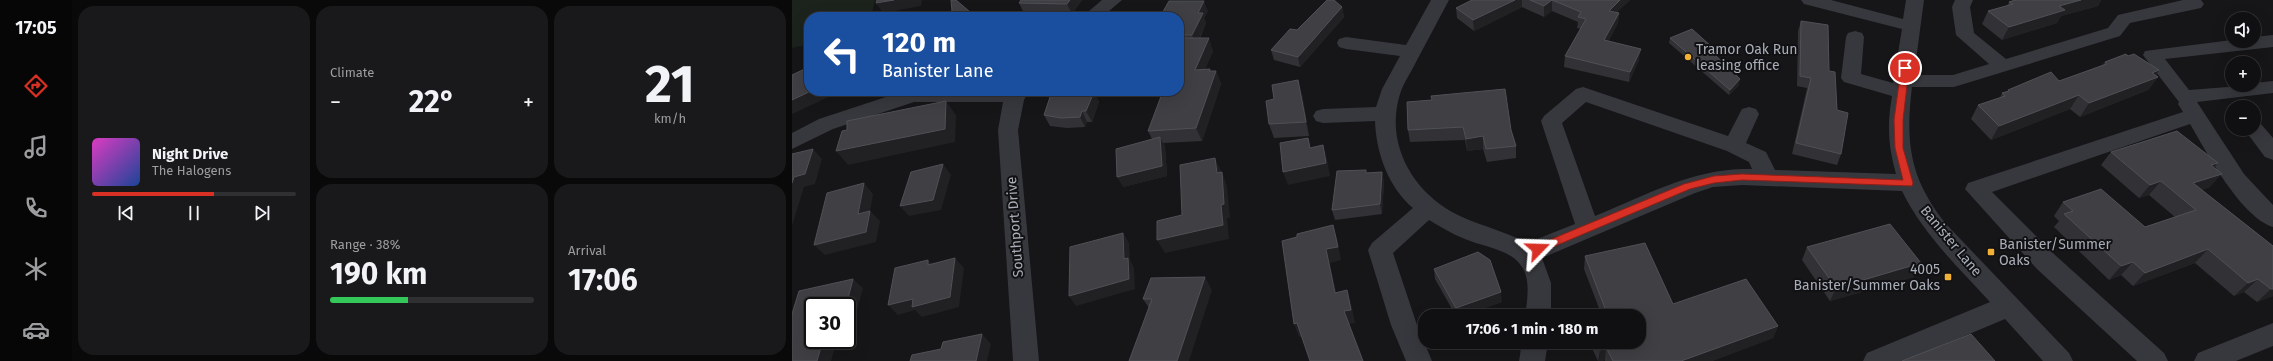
<!DOCTYPE html>
<html lang="en">
<head>
<meta charset="utf-8">
<style>
  body { margin:0; font-family:"Fira Sans",sans-serif; background:#19191b; color:#f1f3f6; height:100vh; display:flex; flex-direction:column; font-size:15px; white-space:nowrap }
  * { box-sizing:border-box; margin:0 }
  p { font-size:13px; color:#9c9d9f }
  .icon { flex:none; width:22px; height:22px; fill:none; stroke:currentColor; stroke-width:2; stroke-linecap:round; stroke-linejoin:round }
  .map { position:relative; flex:1; overflow:hidden }
  .side { display:flex; flex-direction:column; gap:6px; padding:6px; background:#09090a; width:720px }
  .side>* { flex:none }
  .banner { position:absolute; left:12px; top:12px; width:380px; height:84px; border-radius:16px; box-shadow:0 4px 16px #0002,0 0 0 1px #303032; background:#1a4fa0; color:#fff; overflow:hidden }
  .buttons { position:absolute; left:1433px; top:12px; display:grid; gap:8px }
  .buttons a { display:grid; place-items:center; width:36px; height:36px; border-radius:50%; background:#101012; box-shadow:0 4px 16px #0002,0 0 0 1px #303032; font-size:20px }
  .speed { position:absolute; left:12px; top:297px; display:flex; gap:8px; font-size:20px; font-weight:700; text-align:center }
  .speed>* { display:grid; place-content:center; width:52px; height:52px; border-radius:50%; background:#101012; box-shadow:0 4px 16px #0002,0 0 0 1px #303032; line-height:1 }
  .speed .limit { border:2px solid #111; border-radius:6px; background:#fff; color:#111 }
  .pin { position:absolute; display:grid; place-items:center; width:34px; height:34px; color:#fff; margin:-17px; border:2px solid #fff; border-radius:50%; box-shadow:0 1px 4px #0007 }
  .me { position:absolute; width:44px; margin:-22px; rotate:68deg; stroke-linejoin:round; filter:drop-shadow(0 0 3px #0008) }
  .turn { display:flex; align-items:center; gap:14px; height:84px; padding:0 12px; font-size:18px }
  .turn .icon { width:52px; height:52px; stroke-width:2.5 }
  .turn b { display:block; font-size:28px; line-height:34px }
  .big { font-size:30px; font-weight:700; line-height:1.1 }
  .side .widget { flex:1; display:flex; flex-direction:column; justify-content:center; gap:6px; min-width:0; padding:0 14px; border-radius:16px; background:#19191b }
  .side .dial { align-items:center; gap:0 }
  .dial b { font-size:52px; line-height:1 }
  .song { display:flex; align-items:center; gap:12px }
  .cover { width:48px; height:48px; border-radius:6px; background:linear-gradient(135deg,hsl(310 70% 55%),hsl(220 70% 35%)) }
  .played { height:4px; border-radius:2px; background:linear-gradient(90deg,#d93025 60%,#303032 60%) }
  .keys { display:flex; justify-content:space-around; direction:ltr }
  .heat { display:flex; justify-content:space-between; align-items:center; font-size:22px; direction:ltr }
  .charge { height:6px; border-radius:3px; background:linear-gradient(90deg,#34c759 38%,#303032 0) }
  .side .tiles { flex:1; display:grid; gap:6px; grid-template-columns:repeat(3,1fr) }
  .widget:first-child { grid-row:span 2 }
  .trip { position:absolute; left:626px; top:309px; width:228px; height:40px; border-radius:16px; background:#101012; box-shadow:0 4px 16px #0002,0 0 0 1px #303032; font-weight:700; line-height:40px; text-align:center }
  main { display:flex; flex:1; min-height:0 }
  .dock { display:flex; flex-direction:column; width:72px; justify-content:space-around; align-items:center; background:#060607; color:#9c9d9f }
  .dock .icon { width:28px; height:28px }
  .dock .active { color:#d93025 }
  .dock b { font-size:18px; color:#f1f3f6 }
  .map>svg:first-child { display:block }
</style>
</head>
<body>
<main>
<nav class="dock">
<b>17:05</b>
<svg class="icon active" aria-label="directions" viewBox="0 0 24 24"><path d="M12 3l9 9-9 9-9-9zM9 14v-3h6M13 9l2 2-2 2"/></svg>
<svg class="icon" aria-label="music" viewBox="0 0 24 24"><path d="M9 18V5l10-2v13"/><circle cx="6" cy="18" r="3"/><circle cx="16" cy="16" r="3"/></svg>
<svg class="icon" aria-label="phone" viewBox="0 0 24 24"><path d="M5 4h4l2 5-3 2q2 4 5 5l2-3 5 2v4C11 20 4 13 5 4z"/></svg>
<svg class="icon" aria-label="climate" viewBox="0 0 24 24"><path d="M12 3v18M4 7l16 10M4 17L20 7"/></svg>
<svg class="icon" aria-label="car" viewBox="0 0 24 24"><path d="M5 17H2v-5l4-1 3-4h7l3 4 3 1v5h-3M9 17h6M6 11h13"/><circle cx="7" cy="17" r="2"/><circle cx="17" cy="17" r="2"/></svg>
</nav>
<section class="side">
<div class="tiles">
<div class="widget">
<div class="song"><i class="cover"></i><div><b>Night Drive</b><p>The Halogens</p></div></div>
<div class="played"></div>
<div class="keys"><svg class="icon" aria-label="previous" viewBox="0 0 24 24"><path d="M18 5L8 12l10 7zM5 5v14"/></svg><svg class="icon" aria-label="pause" viewBox="0 0 24 24"><path d="M8 5v14M16 5v14"/></svg><svg class="icon" aria-label="next" viewBox="0 0 24 24"><path d="M6 5l10 7-10 7zM19 5v14"/></svg></div>
</div>
<div class="widget"><p>Climate</p>
<div class="heat"><a>−</a><b class="big">22°</b><a>+</a></div>
</div>
<div class="widget dial"><b>21</b><p>km/h</p></div>
<div class="widget"><p>Range · 38%</p><b class="big">190 km</b><div class="charge"></div></div>
<div class="widget"><p>Arrival</p><b class="big">17:06</b></div>
</div>
</section>
<div class="map">
<svg width="1481" height="361" viewBox="0 0 1481 361">
  <rect width="100%" height="100%" fill="#161618"/>
  <!-- green -->
  <path fill="#1c231d" d="M0 0H83L79 17H17V44L0 48Z"/>
  <g fill="none" stroke-linecap="round" stroke-linejoin="round">
    <!-- minor -->
    <g fill="#37383d" fill-rule="evenodd">
      <path d="M310 0H330L310 17H290Z"/>
      <path d="M639 0H657C646 21 635 41 624 62 619 73 611 83 608 94 593 142 619 189 660 212 684 225 711 230 735 243L783 224 749 121 752 116 784 89 791 87 936 136 950 109 957 107 964 109 967 114 954 143 974 152 983 170 1104 174C1096 145 1095 125 1100 96L1052 82 1049 78 1054 37 1056 33 1063 31 1070 33 1072 37 1069 74 1101 83 1110 29 1012 4 1009 0H1039L1111 19 1114 0H1132L1122 75H1161L1197 64 1164 35 1160 7 1163 0H1181L1178 7 1182 33 1214 59 1316 28 1326 15 1391 0H1409L1412 4 1409 8 1338 23 1328 36 1162 87H1120C1113 143 1118 179 1154 224L1277 353 1281 361H1251L1213 319 1113 361H1071L1075 353 1198 302C1166 267 1131 234 1110 191L950 185 921 187 903 193 750 258 759 283V316H733C735 302 739 280 730 267 719 249 691 247 673 239 660 234 649 227 637 220L601 253 625 325 640 361H614L599 325 576 250 580 243 621 208C596 187 584 152 583 121L531 123 524 121 521 116 524 111 531 109 584 107 590 89 608 56 554 49 547 47 545 43 547 39 554 37 614 45ZM794 102 935 151 957 162 960 169C904 167 854 195 803 216L770 123Z"/>
      <path d="M1481 35V47L1373 59 1397 90 1462 85V83L1481 81V93L1405 102 1452 174 1481 205V227C1449 217 1415 153 1398 124L1200 192 1263 255 1372 353 1376 361H1345L1245 269 1173 189 1176 183 1391 112 1386 104 1387 102 1351 55 1353 51 1440 40 1462 41V37Z"/>
      <path d="M112 91H237L232 100 226 130 247 361H221L206 130 211 102H122L41 129 0 149V133L27 119Z"/>
      <path d="M1462 122 1469 124 1481 138V160L1473 157 1452 129H1462Z"/>
      <path d="M1481 323V346L1444 361H1402L1406 353Z"/>
      <path d="M730 342H756L753 361H727Z"/>
    </g>
  </g>
  <!-- wall -->
  <g fill="#323236">
    <path d="M229 0H290L280 14 232 13 227 3Z"/>
    <path d="M680 0H838L825 12 827 13 826 23 816 42 847 60 837 82 772 67 773 56 789 29 785 28 786 22 760 11 752 17 730 7 682 31 665 18 664 8Z"/>
    <path d="M1223 0H1309L1306 6 1269 16 1265 23 1210 40 1190 24 1196 11 1215 6 1217 2Z"/>
    <path d="M550 7 552 17 508 67 482 60 479 50 505 30Z"/>
    <path d="M416 11 412 18 414 23 408 38 421 51 413 69H418L419 71H424L429 84 410 141 371 143 373 147 375 176 331 187 360 139 356 131 387 91V17Z"/>
    <path d="M1009 21 1037 71 1045 110 1049 154 1045 165 1000 154 1015 88 1005 86 1006 31Z"/>
    <path d="M878 38 919 51 947 85 937 95 877 43Z"/>
    <path d="M1336 56 1367 70 1364 75 1366 77 1356 90 1288 117 1278 109 1199 140 1179 119 1186 105 1208 98 1210 93 1215 92 1216 90 1267 81 1310 65 1313 62Z"/>
    <path d="M302 92 307 102 300 122H295L293 127 275 128 258 126 252 115Z"/>
    <path d="M510 94 517 136 482 138 477 124Z"/>
    <path d="M615 102 719 130 724 146V158L695 162 691 149 675 151 673 140 618 142 616 130Z"/>
    <path d="M1319 152 1426 163 1422 167 1418 187 1410 190 1481 246V296L1465 302 1452 292 1442 296 1403 263 1341 286 1329 275 1317 280 1262 227 1267 221 1262 216 1271 202 1353 227 1383 217 1357 195 1347 198 1309 165Z"/>
    <path d="M590 172 592 182 590 214 543 220 540 210 575 173Z"/>
    <path d="M1015 247 1122 277 1038 301 1010 260Z"/>
    <path d="M793 256 881 304 986 326 981 338 920 361H813V360L809 361H806L797 342H847V316H810L792 269Z"/>
    <path d="M642 269 710 302 669 316H664L643 279Z"/>
    <path d="M420 290 357 308 351 299Z"/>
  </g>
  <!-- shaded-wall -->
  <g fill="#212124">
    <path d="M102 0H130L129 6 91 13 84 3Z"/>
    <path d="M278 0H290L280 14 275 4Z"/>
    <path d="M723 0H730V7L682 31 681 20Z"/>
    <path d="M760 0V11L752 17V6Z"/>
    <path d="M828 0H838L816 21 817 11Z"/>
    <path d="M1289 0H1309L1306 6 1269 16 1265 23 1210 40 1217 27 1267 6Z"/>
    <path d="M412 1 416 11 412 18 414 23 404 45 400 35 406 13Z"/>
    <path d="M550 7 552 17 508 67 506 57Z"/>
    <path d="M827 13 826 23 811 51 812 40Z"/>
    <path d="M417 38 421 51 408 82 403 70Z"/>
    <path d="M849 49 847 60 837 82 838 72Z"/>
    <path d="M418 69 421 78 424 71 429 84 410 141 404 128Z"/>
    <path d="M1367 70 1362 78 1366 77 1356 90 1288 117 1297 103 1360 73Z"/>
    <path d="M948 79 947 85 937 95 938 90Z"/>
    <path d="M506 80 510 94 517 136 514 122Z"/>
    <path d="M19 91H50L0 114V100Z"/>
    <path d="M302 92 307 102 300 122 294 111Z"/>
    <path d="M1287 95 1278 109 1199 140 1207 126Z"/>
    <path d="M154 101 164 115 163 142 56 165 44 151Z"/>
    <path d="M290 111 295 122 293 127 288 117Z"/>
    <path d="M691 136V149L675 151 674 139Z"/>
    <path d="M368 137 373 147 375 176 331 187 325 177Z"/>
    <path d="M531 145 535 159 538 176 496 185 491 172Z"/>
    <path d="M21 149 30 159 23 184 12 187 0 226V183L2 177Z"/>
    <path d="M423 158 429 171 430 187 425 173Z"/>
    <path d="M1426 163 1414 176 1419 165Z"/>
    <path d="M151 164 159 175 149 210 117 216 108 206Z"/>
    <path d="M430 172 435 186 438 218H435L437 239 373 253 365 240 429 205Z"/>
    <path d="M590 172 592 182 590 214 588 204Z"/>
    <path d="M1430 174 1418 187 1390 197 1401 183Z"/>
    <path d="M1369 181 1357 195 1347 198 1358 185Z"/>
    <path d="M72 183 81 194 76 224 66 214Z"/>
    <path d="M78 211 88 221 84 242 33 255 22 245Z"/>
    <path d="M541 225 545 238 549 260 538 263 547 306 543 293 534 249Z"/>
    <path d="M331 233 337 243 338 260 342 268 343 289 284 306 277 296 332 259Z"/>
    <path d="M1416 249 1403 263 1341 286 1353 273Z"/>
    <path d="M163 258 172 268 167 307 130 317 123 310 106 315 96 305Z"/>
    <path d="M136 260 145 270 136 265Z"/>
    <path d="M1341 262 1329 275 1317 280 1329 266Z"/>
    <path d="M1129 263 1122 277 1038 301 1044 288Z"/>
    <path d="M413 277 420 290 397 361H385Z"/>
    <path d="M61 279 71 288 64 315 55 317V306H52Z"/>
    <path d="M1466 279 1452 292 1442 296 1456 283Z"/>
    <path d="M1479 289H1481V296L1465 302Z"/>
    <path d="M555 290 559 303 563 323 556 324 552 311Z"/>
    <path d="M709 292 710 302 669 316H665L664 308Z"/>
    <path d="M505 323 510 336 507 337 502 324Z"/>
    <path d="M986 326 981 338 920 361H889Z"/>
    <path d="M190 334 199 344 195 361H184Z"/>
    <path d="M31 340H45L39 361H25Z"/>
    <path d="M814 347 813 360 809 361H806L808 350Z"/>
  </g>
  <!-- building -->
  <g fill="#3f3f44" stroke="#4f5156">
    <path d="M85 0H102L84 3Z"/>
    <path d="M159 0H164L184 17H145L160 11Z"/>
    <path d="M229 0H278L275 4 227 3Z"/>
    <path d="M535 0H542L550 7 506 57 479 50 498 29 505 30Z"/>
    <path d="M680 0H723L681 20 664 8Z"/>
    <path d="M738 0H828L817 11 827 13 812 40 849 49 838 72 773 56 794 19 786 17 789 12 760 0 752 6Z"/>
    <path d="M1223 0H1289L1267 6 1273 10 1217 27 1196 11 1221 4 1217 2Z"/>
    <path d="M377 1H412L406 13H411L400 35H387V17H368Z"/>
    <path d="M1009 21 1036 25 1037 71 1043 72 1045 110 1056 113 1049 154 1004 143 1019 78 1008 76Z"/>
    <path d="M900 29 920 47 917 49 948 79 938 90 878 38Z"/>
    <path d="M387 38H417L403 70 418 69 417 71H424L404 128 356 131 371 91H387Z"/>
    <path d="M1334 54 1336 56 1342 54 1367 70 1360 73 1366 77 1297 103 1287 95 1207 126 1186 105 1213 96 1210 93 1217 91 1216 90 1259 72 1267 81 1315 64 1313 62Z"/>
    <path d="M17 67V91H19L0 100V75Z"/>
    <path d="M506 80 514 122 477 124 474 101 482 99 480 85Z"/>
    <path d="M713 89 719 130 724 146 694 149 691 136 674 139 671 127 616 130 615 102 640 100 639 96Z"/>
    <path d="M302 92 294 111H290L288 117 269 118 252 115 259 94Z"/>
    <path d="M154 101 153 129 44 151 50 131 55 130V121Z"/>
    <path d="M1385 131 1426 163 1419 165 1430 174 1401 183 1481 246V289H1479L1466 279 1456 283 1416 249 1353 273 1341 262 1329 266 1272 214 1281 211 1271 202 1309 189 1353 227 1404 210 1369 181 1358 185 1319 152Z"/>
    <path d="M368 137 370 166 325 177 324 149Z"/>
    <path d="M516 138 518 148 531 145 534 163 491 172 488 143Z"/>
    <path d="M21 149 13 174 2 177 0 183V154Z"/>
    <path d="M423 158 425 173 430 172 432 204 429 205 431 225 365 240V221L390 215 388 165Z"/>
    <path d="M151 164 141 200 108 206 119 172Z"/>
    <path d="M574 170V173L590 172 588 204 540 210 545 171Z"/>
    <path d="M72 183 66 214 78 211 74 232 22 245 35 193Z"/>
    <path d="M1098 224 1129 263 1044 288 1015 247Z"/>
    <path d="M541 225 546 247 534 249 543 293 555 290 559 310 552 311 571 361H518L505 323 502 324 490 241 505 237V234Z"/>
    <path d="M331 233 332 259 336 258 337 279 277 296 278 247Z"/>
    <path d="M853 243 881 304 954 279 986 326 889 361H821L814 347 808 350 804 342H847V316H816L793 256Z"/>
    <path d="M686 252 698 260 709 292 664 308 642 269Z"/>
    <path d="M163 258 158 297 120 307 121 299 96 305 103 268 136 260V265Z"/>
    <path d="M413 277 385 361H337L360 299H351L359 278Z"/>
    <path d="M61 279 54 306H21V340H31L25 361H0V314L7 291Z"/>
    <path d="M190 334 184 361H118L120 355 149 349 151 342Z"/>
    <path d="M1179 334 1203 361H1110Z"/>
  </g>
  <!-- route -->
  <path fill="#d93025" stroke="#8d1f18" d="M1113 65 1117 68 1111 120V148L1121 183 1120 186 950 180 922 183 898 189 749 252 746 253 741 249 743 246 892 184 922 176 950 174 1111 180 1103 148 1102 120 1109 68Z"/>
  <!-- markers -->
  <g fill="#f2b134" stroke="#111113" stroke-width="1.5">
    <circle cx="896" cy="57" r="4"/>
    <rect x="1195" y="248" width="8" height="8" rx="2"/>
    <rect x="1152" y="273" width="8" height="8" rx="2"/>
  </g>
  <g text-anchor="middle" dominant-baseline="central" stroke-width="4" stroke-linejoin="round" paint-order="stroke">
    <!-- poi labels -->
    <g font-size="14" fill="#a8adb8" stroke="#111113" text-anchor="start">
      <text x="904" y="49">Tramor Oak Run<tspan x="904" dy="16">leasing office</tspan></text>
      <text x="1207" y="244">Banister/Summer<tspan x="1207" dy="16">Oaks</tspan></text>
      <text x="1148" y="269" text-anchor="end">4005<tspan x="1148" dy="16">Banister/Summer Oaks</tspan></text>
    </g>
    <!-- street labels -->
    <g font-size="14" fill="#a8adb8" stroke="#111113">
      <text transform="translate(223 227) rotate(-94)">Southport Drive</text>
      <text transform="translate(1159 241) rotate(50)">Banister Lane</text>
    </g>
  </g>
</svg>
<div class="buttons">
<a><svg class="icon" aria-label="sound" viewBox="0 0 24 24"><path d="M4 9h4l5-4v14l-5-4H4zM17 9q2 3 0 6"/></svg></a>
<a>+</a>
<a>−</a>
</div>
<div class="speed"><div class="limit">30</div></div>
<div class="pin" style="left:1113px;top:68px;background:#d93025"><svg class="icon" aria-label="arrive" viewBox="0 0 24 24"><path d="M6 21V4h12l-3 4 3 4H6"/></svg></div>
<svg class="me" style="left:746px;top:249px" viewBox="-20 -20 40 40"><path d="M0-17L14 15 0 8-14 15z" fill="#d93025" stroke="#fff" stroke-width="4"/></svg>
<div class="trip">17:06 · 1 min · 180 m</div>
<div class="banner">
<div class="turn"><svg class="icon" aria-label="left" viewBox="0 0 24 24"><path d="M17 20v-9H6M10 6l-5 5 5 5"/></svg><div><b>120 m</b>Banister Lane</div></div>
</div>
</div>
</main>
</body>
</html>
